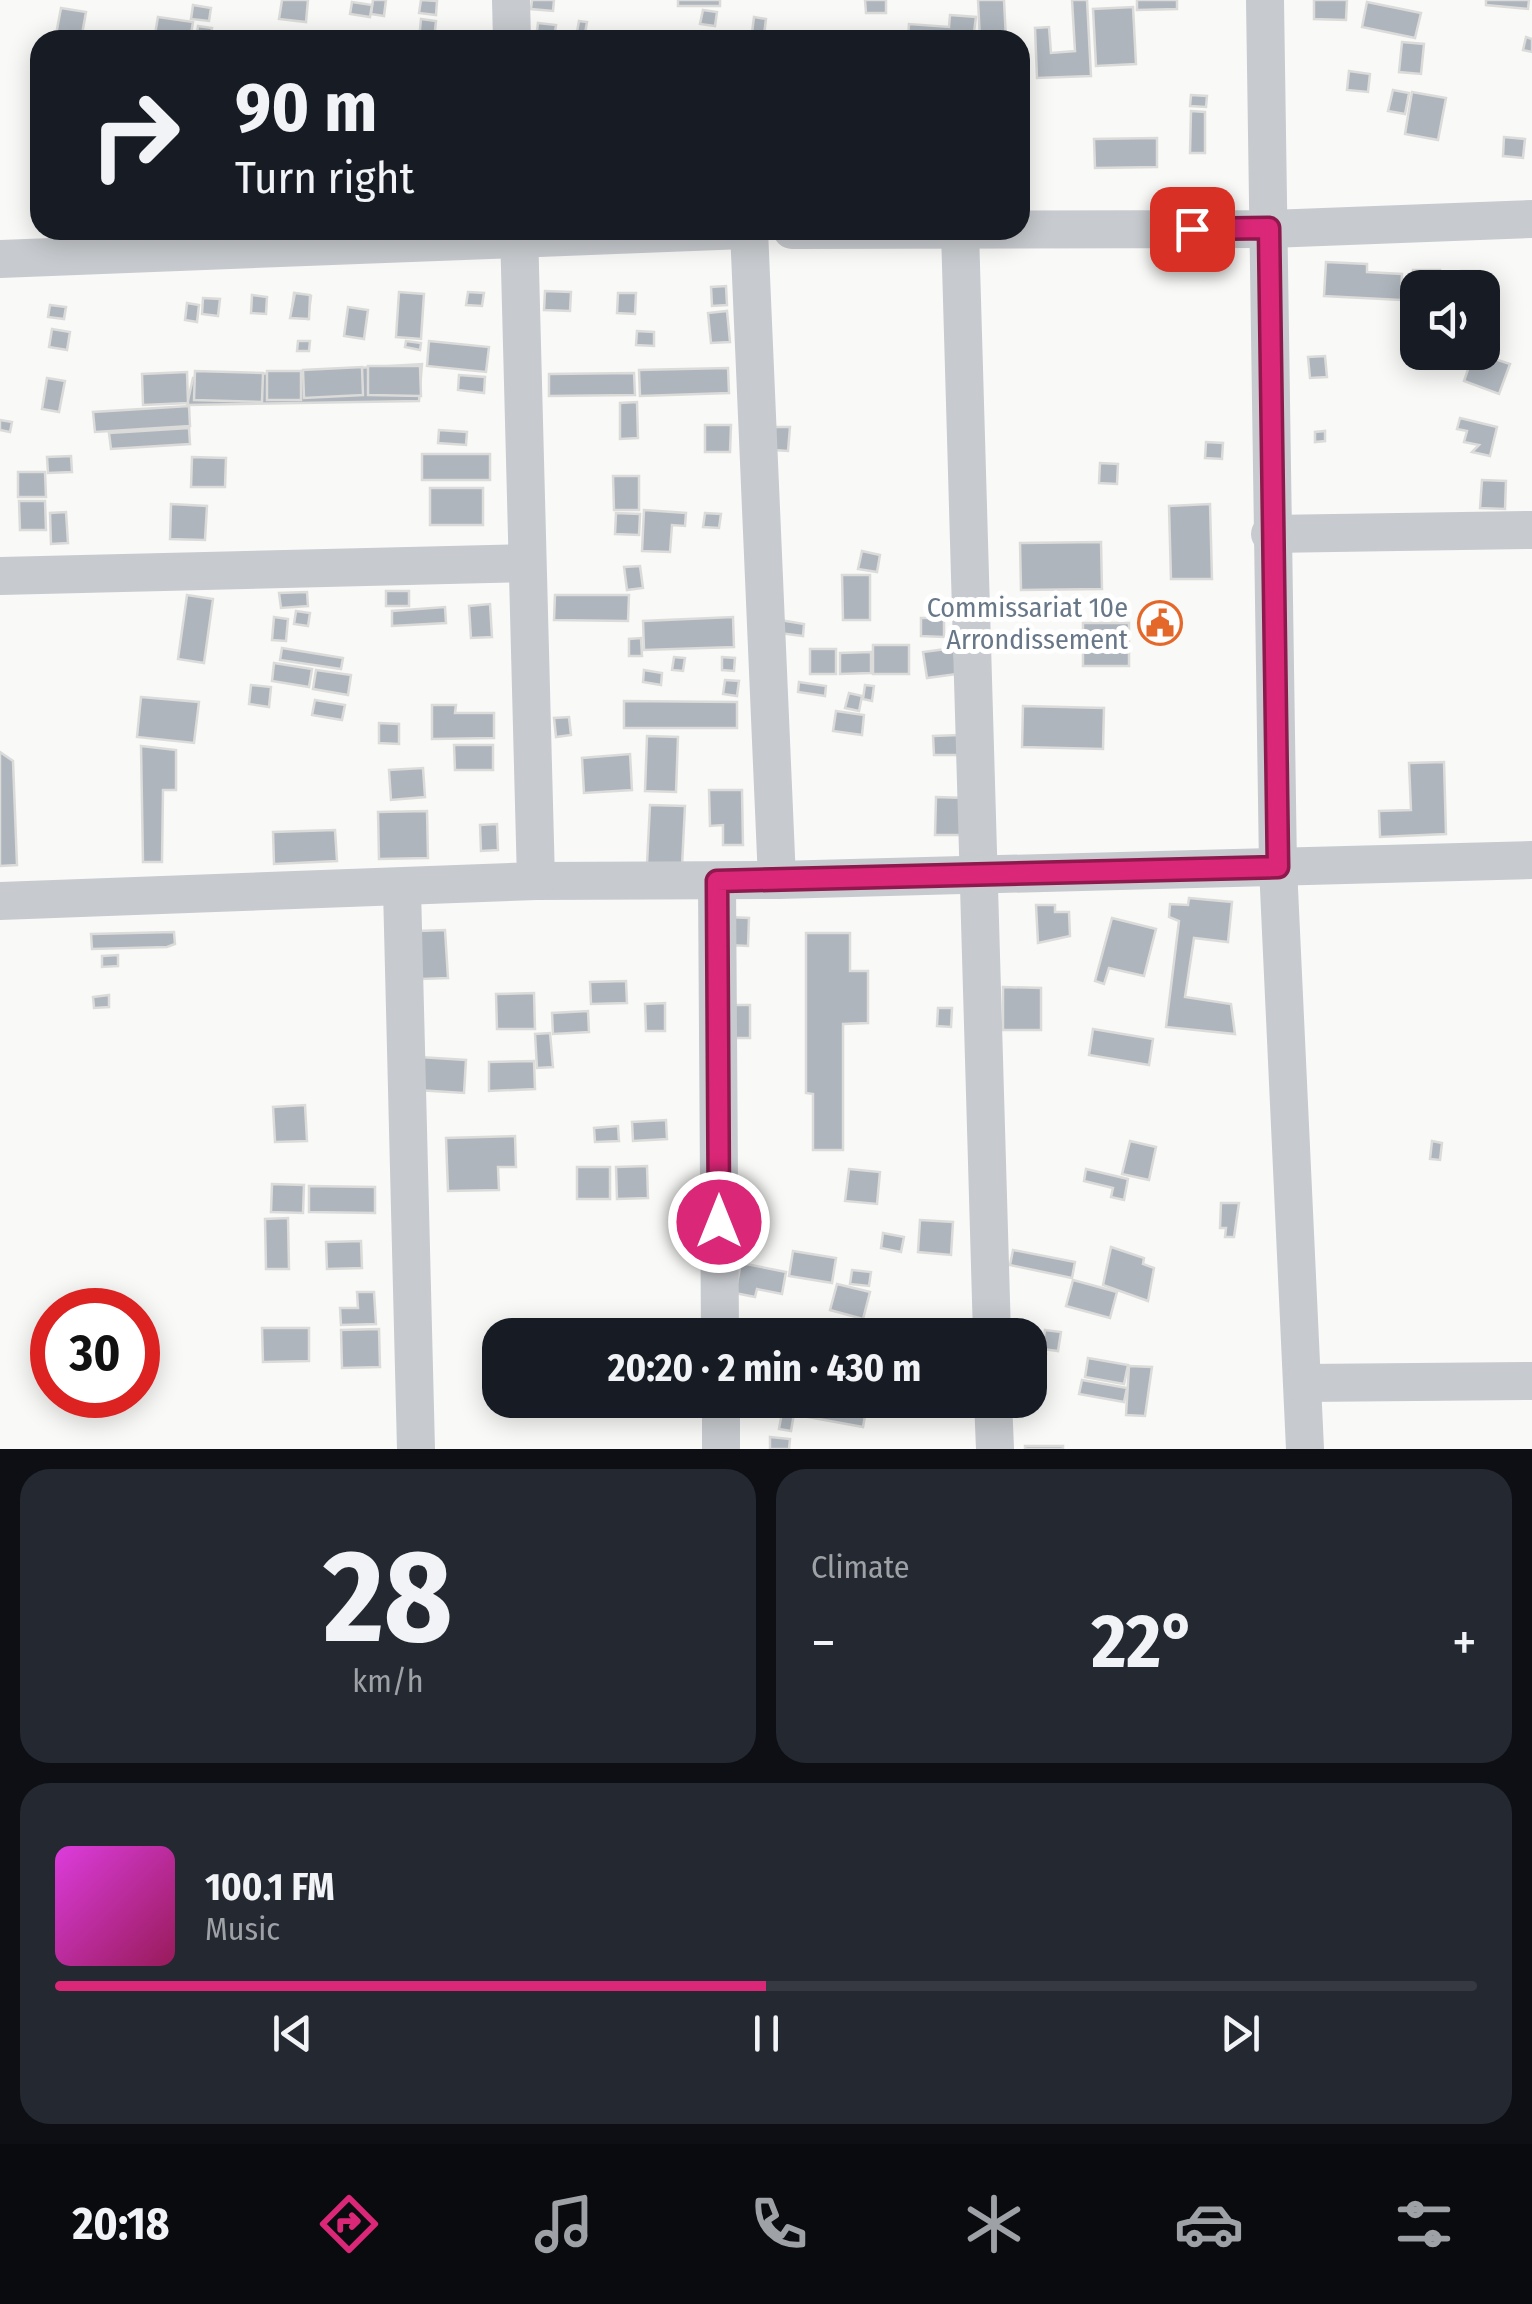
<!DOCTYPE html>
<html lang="en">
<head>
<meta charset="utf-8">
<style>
  body { margin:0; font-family:"Fira Sans Condensed",sans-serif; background:#242831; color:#f1f3f6; height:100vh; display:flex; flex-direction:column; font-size:38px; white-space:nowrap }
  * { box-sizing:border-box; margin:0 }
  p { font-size:32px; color:#9ea1a6 }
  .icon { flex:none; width:55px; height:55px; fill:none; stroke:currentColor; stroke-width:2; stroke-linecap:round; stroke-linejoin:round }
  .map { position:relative; height:1449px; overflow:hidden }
  .details { display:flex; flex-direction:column; gap:20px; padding:20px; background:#0d0f14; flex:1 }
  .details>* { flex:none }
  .guide { position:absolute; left:30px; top:30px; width:1000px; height:210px; border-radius:30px; box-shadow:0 5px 25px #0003; background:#171b24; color:#f1f3f6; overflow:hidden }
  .controls { position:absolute; left:1400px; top:270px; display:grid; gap:20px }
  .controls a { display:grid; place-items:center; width:100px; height:100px; border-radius:20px; background:#171b24; box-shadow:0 5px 25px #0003; font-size:50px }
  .speed { position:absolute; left:30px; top:1288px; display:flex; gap:20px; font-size:50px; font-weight:700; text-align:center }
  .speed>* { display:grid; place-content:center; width:130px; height:130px; border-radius:50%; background:#171b24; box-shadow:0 5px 25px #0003; line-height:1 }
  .speed .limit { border:15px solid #d22; background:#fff; color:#111 }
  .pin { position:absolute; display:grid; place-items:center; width:85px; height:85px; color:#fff; margin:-42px; border-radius:20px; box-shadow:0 5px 15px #0006 }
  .me { position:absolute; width:110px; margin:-55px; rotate:0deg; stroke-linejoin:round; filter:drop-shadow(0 0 8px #0008) }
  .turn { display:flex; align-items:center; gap:35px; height:210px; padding:0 40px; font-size:45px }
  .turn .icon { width:130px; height:130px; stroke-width:2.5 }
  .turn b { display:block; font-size:70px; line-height:85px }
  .big { font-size:75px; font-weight:700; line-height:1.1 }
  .details .widget { flex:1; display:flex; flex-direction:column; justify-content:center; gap:15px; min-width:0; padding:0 35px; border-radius:30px; background:#242831 }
  .details .dial { align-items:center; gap:0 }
  .dial b { font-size:130px; line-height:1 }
  .song { display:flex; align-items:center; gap:30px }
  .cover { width:120px; height:120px; border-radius:15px; background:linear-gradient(135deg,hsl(300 70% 55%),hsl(330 70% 35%)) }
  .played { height:10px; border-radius:5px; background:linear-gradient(90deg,#db2777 50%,#363941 50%) }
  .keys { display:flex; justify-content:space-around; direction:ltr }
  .heat { display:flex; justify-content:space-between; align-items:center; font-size:55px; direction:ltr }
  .details .tiles { flex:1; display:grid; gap:20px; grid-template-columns:1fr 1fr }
  .widget:last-child { grid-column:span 2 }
  .trip { position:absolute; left:482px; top:1318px; width:565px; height:100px; border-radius:30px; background:#171b24; box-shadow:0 5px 25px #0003; font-weight:700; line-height:100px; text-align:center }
  .dock { display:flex; height:160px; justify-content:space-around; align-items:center; background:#090b0e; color:#9ea1a6 }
  .dock .icon { width:70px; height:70px }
  .dock .active { color:#db2777 }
  .dock b { font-size:45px; color:#f1f3f6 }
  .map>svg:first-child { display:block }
</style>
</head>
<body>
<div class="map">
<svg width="1532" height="1449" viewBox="0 0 1532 1449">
  <rect width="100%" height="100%" fill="#f9f9f7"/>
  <!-- building -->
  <g fill="#aeb5bc" stroke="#dbdbd9" stroke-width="2.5">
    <path d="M282 0H308L306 22 279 19Z"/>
    <path d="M373 0H386L384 16 371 14Z"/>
    <path d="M421 0 437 1 436 15 419 13Z"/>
    <path d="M532 0H554L553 11 531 9Z"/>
    <rect x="678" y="0" width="42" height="6"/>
    <path d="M865 0H886V13H866Z"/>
    <path d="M978 0H1004L1006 40H980Z"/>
    <path d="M1072 0H1087L1091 76 1037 78 1035 28 1049 27 1051 53 1075 51Z"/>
    <path d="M1137 0H1177V9L1137 10Z"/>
    <path d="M1314 0H1347L1346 20 1314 19Z"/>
    <path d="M1486 0H1529L1528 9 1486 5Z"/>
    <path d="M352 2 372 5 370 17 350 14Z"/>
    <path d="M1367 2 1421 13 1415 38 1362 27Z"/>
    <path d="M193 5 211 8 209 21 191 19Z"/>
    <path d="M1133 7 1136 64 1096 66 1093 9Z"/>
    <path d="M61 8 86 12 81 40H55Z"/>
    <path d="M703 10 717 12 715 26 700 24Z"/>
    <path d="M950 15 976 17 973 40H908L909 24 949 27Z"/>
    <path d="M158 17 193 22 190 40H154Z"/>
    <path d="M754 17 766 19 764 35 752 33Z"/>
    <path d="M421 19 436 21 434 40H419Z"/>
    <path d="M579 21 587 22 584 39 576 37Z"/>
    <path d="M538 23 556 25 554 40 536 38Z"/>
    <path d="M198 26 212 28 210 40 196 39Z"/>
    <path d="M1526 37 1532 39V52L1523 50Z"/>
    <path d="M1402 42 1424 44 1421 74 1399 72Z"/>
    <path d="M1349 71 1370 74 1368 92 1347 90Z"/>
    <path d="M1393 90 1409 93 1405 114 1388 111Z"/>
    <path d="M1412 92 1446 98 1438 140 1405 134Z"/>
    <path d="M1191 95 1207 96 1206 107 1190 106Z"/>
    <path d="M1191 111 1205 112V153H1190Z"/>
    <path d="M1504 137 1525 139 1523 158 1503 156Z"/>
    <path d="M1157 138V167L1095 168 1094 139Z"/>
    <path d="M1326 262 1367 264V272L1402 274 1401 300 1324 296Z"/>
    <path d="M1413 270H1440V288L1413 289Z"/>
    <rect x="1461" y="271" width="19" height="17"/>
    <path d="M726 286 727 305 712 306 711 287Z"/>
    <path d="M545 291 571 292 570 311 544 310Z"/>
    <path d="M399 292 424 294 421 339 396 337Z"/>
    <path d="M468 292 484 293 482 306 466 305Z"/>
    <path d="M294 293 311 296 308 319 291 317Z"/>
    <path d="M295 293 310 295 309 319 290 318Z"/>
    <path d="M618 293H636L635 314 617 313Z"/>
    <path d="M252 295 267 297 266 314 251 313Z"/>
    <path d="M203 298 220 299 218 316 202 314Z"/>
    <path d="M187 303 199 305 197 322 185 320Z"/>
    <path d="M50 305 66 307 64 319 48 317Z"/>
    <path d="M348 307 368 310 364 339 344 336Z"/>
    <path d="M727 311 730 342 711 343 708 313Z"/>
    <path d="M52 329 70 332 67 350 49 347Z"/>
    <path d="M637 331 654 332V346L636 345Z"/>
    <path d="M298 341H310L309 351H297Z"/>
    <path d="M406 341 421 343 420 350 405 347Z"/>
    <path d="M429 341 489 347 486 372 427 366Z"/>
    <path d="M1474 352 1510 364 1499 394 1464 381Z"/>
    <path d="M1325 356 1327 377 1310 378 1308 357Z"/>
    <path d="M422 364 419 401 187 405 193 378Z"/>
    <path d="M368 366H420L421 396 368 395Z"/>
    <path d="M362 367 363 395 304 398 303 370Z"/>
    <path d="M728 368 729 393 640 396 639 370Z"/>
    <path d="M195 371 263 373 262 402 194 400Z"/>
    <rect x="267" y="371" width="34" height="29"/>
    <path d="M187 372 188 403 143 405 142 374Z"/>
    <path d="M634 373 635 395 549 396V374Z"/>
    <path d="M459 375 485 377 484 393 458 390Z"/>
    <path d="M47 378 65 381 59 412 42 409Z"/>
    <path d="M637 402 638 438 620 439V403Z"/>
    <path d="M189 406 190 426 95 432 93 412Z"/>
    <path d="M1460 418 1497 427 1490 456 1472 452 1479 445 1464 442 1467 431 1457 429Z"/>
    <path d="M0 420 12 422 10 432 0 430Z"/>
    <path d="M705 425H731L730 452H705Z"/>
    <path d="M775 427H790L788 451 774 450Z"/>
    <path d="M189 428 190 444 111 449 109 433Z"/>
    <path d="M439 430 467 432 466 445 438 443Z"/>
    <path d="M1325 431V441L1315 442V432Z"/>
    <path d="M1206 442 1223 443 1222 459 1205 458Z"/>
    <rect x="422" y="454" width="68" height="26"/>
    <path d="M71 456 72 472 48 473 47 457Z"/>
    <path d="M192 457 226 458 225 487H191Z"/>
    <path d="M1100 463 1118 464 1117 484 1099 483Z"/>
    <path d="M18 472H45L46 497H18Z"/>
    <path d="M613 476H639V510H614Z"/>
    <path d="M1482 480 1506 481 1505 509 1480 508Z"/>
    <rect x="430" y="488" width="53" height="37"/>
    <path d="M19 501H45L46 530H20Z"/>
    <path d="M171 504 207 506 205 540 170 539Z"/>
    <path d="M1210 504 1212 579H1171L1169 506Z"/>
    <path d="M644 510 686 513 685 526 672 525 670 552 642 551Z"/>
    <path d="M66 512 68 543 51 544 50 513Z"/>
    <path d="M616 513 640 514 639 535 615 534Z"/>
    <path d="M705 513 721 514 719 528 703 527Z"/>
    <path d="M1101 542 1102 589 1021 590 1020 543Z"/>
    <path d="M862 551 880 555 877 572 858 569Z"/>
    <path d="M640 566 643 588 627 590 624 567Z"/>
    <path d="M842 575H870V620H843Z"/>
    <rect x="386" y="591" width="23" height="15"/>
    <path d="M307 592 308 606 281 608 279 593Z"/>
    <path d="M187 595 213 599 204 663 178 659Z"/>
    <path d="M555 595H629L628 621 554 620Z"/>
    <path d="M490 604 492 637 471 638 469 606Z"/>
    <path d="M445 607 446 623 392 626V611Z"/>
    <path d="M296 611 310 613 308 626 294 624Z"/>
    <path d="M274 617 288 619 286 641 272 640Z"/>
    <path d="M733 617 734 647 644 650 643 621Z"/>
    <path d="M921 618H944V637L921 636Z"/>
    <path d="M780 620 804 624 803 636 779 633Z"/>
    <rect x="1083" y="623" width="46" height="43"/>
    <path d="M641 638 642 656H629V639Z"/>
    <rect x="873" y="645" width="36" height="29"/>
    <path d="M282 648 343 658 341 669 280 660Z"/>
    <path d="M954 648 957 674 927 678 923 652Z"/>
    <rect x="810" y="649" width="26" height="25"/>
    <path d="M871 652V673L840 674V653Z"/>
    <path d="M674 657 685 658 683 671 672 670Z"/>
    <path d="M722 657 735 658 734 671 722 670Z"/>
    <path d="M274 663 312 669 309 687 272 681Z"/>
    <path d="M316 670 351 675 348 695 313 689Z"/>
    <path d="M644 670 662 673 661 685 643 682Z"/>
    <path d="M725 680 739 681 737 696 723 694Z"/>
    <path d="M799 682 826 686 825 696 798 692Z"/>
    <path d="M251 685 271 687 269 707 249 704Z"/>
    <path d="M865 685 874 686 872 701 863 699Z"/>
    <path d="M849 693 862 696 859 711 845 708Z"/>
    <path d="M141 697 199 702 194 743 137 737Z"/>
    <path d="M315 700 345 705 342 720 312 715Z"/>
    <path d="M624 701 737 702V728H624Z"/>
    <path d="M432 705H456L455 713H494V738L432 739Z"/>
    <path d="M1023 706 1104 708 1103 749 1022 747Z"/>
    <path d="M836 711 864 715 862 735 833 731Z"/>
    <path d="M569 717 571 735 556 737 554 718Z"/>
    <path d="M379 723 399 724V744L379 743Z"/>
    <path d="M960 735V755H934L933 736Z"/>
    <path d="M647 736 678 737 676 792 645 791Z"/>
    <path d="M454 745H493V770H455Z"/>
    <path d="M141 746 176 750V790H163L162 862H143Z"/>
    <path d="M0 752 13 761 17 865 0 866Z"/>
    <path d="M630 754 632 790 584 793 582 758Z"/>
    <path d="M1444 762 1446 834 1380 837 1379 811 1411 810 1409 763Z"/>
    <path d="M423 768 425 797 391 800 389 770Z"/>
    <path d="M709 790H742L743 845H723V825L710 826Z"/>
    <path d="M936 797 965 798V835H935Z"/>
    <path d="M650 805 685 806 682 866 647 864Z"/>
    <path d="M427 811 428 858 379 859 378 812Z"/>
    <path d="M497 824 498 850 481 851 480 825Z"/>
    <path d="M335 830 337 861 274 864 273 832Z"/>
    <path d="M1189 898 1232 902 1228 942 1194 938 1185 997 1231 1004 1235 1034 1166 1027 1179 921 1169 917 1170 904 1188 905Z"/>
    <path d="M1036 905H1055V912H1069L1070 936 1038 943Z"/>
    <path d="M729 917 749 918 748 946 728 945Z"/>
    <path d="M1112 918 1156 929 1144 976 1109 968 1104 984 1095 981Z"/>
    <path d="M445 930 448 978 421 979 418 931Z"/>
    <path d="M174 932 175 944 167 947 92 949 91 934Z"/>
    <path d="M806 933H850V971H868V1023L843 1024V1150H813V1094L806 1093Z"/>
    <path d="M118 955V966L102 967V956Z"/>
    <path d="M626 981 627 1003 591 1004 590 982Z"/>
    <path d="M1003 987 1041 988V1030H1003Z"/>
    <path d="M534 993 535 1029H497L496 994Z"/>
    <path d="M109 995V1007L94 1008 93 997Z"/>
    <path d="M665 1003V1031H646L645 1004Z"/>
    <path d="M730 1005H750V1038H731Z"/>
    <path d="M938 1008H952L951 1027 937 1026Z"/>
    <path d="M588 1011 589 1032 553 1034 552 1013Z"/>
    <path d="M1093 1029 1153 1039 1149 1065 1089 1055Z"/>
    <path d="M550 1033 553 1067 537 1068 535 1034Z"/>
    <path d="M419 1057 466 1060 464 1093 417 1090Z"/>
    <path d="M534 1061 535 1089 489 1091V1062Z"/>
    <path d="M305 1105 307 1141 275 1142 273 1107Z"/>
    <path d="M666 1120 667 1139 633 1141 632 1122Z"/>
    <path d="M618 1126 619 1141 595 1142 594 1128Z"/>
    <path d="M515 1136 516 1167H498L499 1190 448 1191 446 1138Z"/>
    <path d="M1130 1141 1156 1147 1149 1180 1122 1174Z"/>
    <path d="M1432 1141 1442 1143 1440 1160 1430 1159Z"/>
    <path d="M647 1166 648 1198 617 1199 616 1167Z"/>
    <rect x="577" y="1167" width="33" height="32"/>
    <path d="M849 1169 880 1172 877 1204 845 1201Z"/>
    <path d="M1086 1169 1128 1179 1124 1200 1111 1197 1113 1188 1084 1181Z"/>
    <path d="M272 1184 304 1185 303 1213 271 1212Z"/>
    <path d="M309 1186 375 1187V1213L309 1212Z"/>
    <path d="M1221 1203H1239L1234 1237H1225L1226 1228H1220Z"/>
    <path d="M288 1218 289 1269H266L265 1219Z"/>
    <path d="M920 1220 953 1222 951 1255 918 1252Z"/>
    <path d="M883 1233 904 1237 901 1252 881 1248Z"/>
    <path d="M361 1241 362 1268 327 1269 326 1242Z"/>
    <path d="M1111 1247 1144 1258 1143 1264 1154 1268 1148 1301 1103 1285Z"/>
    <path d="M1013 1250 1075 1262 1072 1278 1010 1265Z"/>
    <path d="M793 1251 836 1258 832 1283 789 1276Z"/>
    <path d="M741 1263 786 1272 782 1294 757 1289 755 1297 735 1293Z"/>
    <path d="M852 1270 871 1272 869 1286 850 1284Z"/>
    <path d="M1073 1280 1117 1292 1110 1318 1066 1306Z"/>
    <path d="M837 1284 870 1292 863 1319 830 1310Z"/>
    <path d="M357 1292H374L376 1324 341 1325 340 1308H358Z"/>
    <path d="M262 1328H309V1361L263 1362Z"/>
    <path d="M379 1329 380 1367 342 1368 341 1330Z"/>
    <path d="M1045 1330 1061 1332 1058 1351 1042 1349Z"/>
    <path d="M1030 1351 1046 1354 1042 1379 1030 1377Z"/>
    <path d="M1088 1358 1128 1365 1124 1384 1085 1377Z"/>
    <path d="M1129 1366 1152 1367 1145 1416 1126 1415Z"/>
    <path d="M1082 1380 1127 1388 1124 1402 1079 1394Z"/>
    <path d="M801 1400 841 1404V1400H868L863 1427 797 1415Z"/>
    <path d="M947 1400H962L961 1408 946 1405Z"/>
    <path d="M782 1412 794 1414 791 1431 779 1429Z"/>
    <path d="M770 1437 790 1439 789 1449H770Z"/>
    <rect x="1025" y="1446" width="38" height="3"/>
  </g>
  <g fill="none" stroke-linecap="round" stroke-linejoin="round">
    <!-- minor -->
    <g stroke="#c7cace" stroke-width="38">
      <path d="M511 0 512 40"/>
      <path d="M1265 0 1278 867 1305 1449"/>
      <path d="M749 230 777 880"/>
      <path d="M792 230 1269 229 1532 219"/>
      <path d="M960 231 992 1335"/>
      <path d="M0 259 744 230"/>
      <path d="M1270 534 1532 530"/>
      <path d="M0 576 526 563"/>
      <path d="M536 881 777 880 1532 860"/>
      <path d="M717 881 720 1335"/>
      <path d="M402 889 416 1449"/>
      <path d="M0 901 536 881 519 230"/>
      <path d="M1303 1383 1532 1381"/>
      <path d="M721 1400V1449"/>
      <path d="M993 1400 995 1449"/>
    </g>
  </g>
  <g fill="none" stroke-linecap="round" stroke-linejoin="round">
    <!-- route casing -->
    <g stroke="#8e194d" stroke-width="25">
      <path id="route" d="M719 1222 717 881 1278 867 1269 228 1192 229"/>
    </g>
    <!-- route -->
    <use href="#route" stroke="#db2777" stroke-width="18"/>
  </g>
  <!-- icons -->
  <defs>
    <g id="civic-ring" transform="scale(2.25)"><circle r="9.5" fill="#fff" stroke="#e5682b" stroke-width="1.5"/><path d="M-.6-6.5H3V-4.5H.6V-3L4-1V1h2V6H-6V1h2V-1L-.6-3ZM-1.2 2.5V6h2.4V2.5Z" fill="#e5682b"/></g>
  </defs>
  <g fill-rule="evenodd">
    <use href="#civic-ring" x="1160" y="623"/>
  </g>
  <g text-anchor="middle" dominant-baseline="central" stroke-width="10" stroke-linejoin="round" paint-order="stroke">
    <!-- poi labels -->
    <g font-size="28" fill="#687788" stroke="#fff" text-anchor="end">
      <text x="1128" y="607">Commissariat 10e<tspan x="1128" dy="32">Arrondissement</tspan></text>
    </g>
  </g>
</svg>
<div class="controls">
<a><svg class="icon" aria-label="sound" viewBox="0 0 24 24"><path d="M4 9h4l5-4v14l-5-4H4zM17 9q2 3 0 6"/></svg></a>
</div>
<div class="speed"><div class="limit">30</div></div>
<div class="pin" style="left:1192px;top:229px;background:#d93025"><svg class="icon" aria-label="arrive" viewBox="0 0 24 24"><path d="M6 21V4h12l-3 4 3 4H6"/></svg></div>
<svg class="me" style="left:719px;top:1222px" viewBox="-20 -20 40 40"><circle r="17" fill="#db2777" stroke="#fff" stroke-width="3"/><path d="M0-11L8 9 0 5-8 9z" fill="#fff"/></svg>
<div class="trip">20:20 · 2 min · 430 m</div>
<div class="guide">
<div class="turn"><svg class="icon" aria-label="right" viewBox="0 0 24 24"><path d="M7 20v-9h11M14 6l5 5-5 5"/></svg><div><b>90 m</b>Turn right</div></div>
</div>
</div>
<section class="details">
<div class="tiles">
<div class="widget dial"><b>28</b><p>km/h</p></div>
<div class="widget"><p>Climate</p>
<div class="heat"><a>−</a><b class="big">22°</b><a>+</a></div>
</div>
<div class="widget">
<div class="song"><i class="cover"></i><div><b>100.1 FM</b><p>Music</p></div></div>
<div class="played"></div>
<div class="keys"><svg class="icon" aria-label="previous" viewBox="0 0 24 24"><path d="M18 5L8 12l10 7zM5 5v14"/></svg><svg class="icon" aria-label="pause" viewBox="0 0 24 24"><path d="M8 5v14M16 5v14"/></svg><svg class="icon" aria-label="next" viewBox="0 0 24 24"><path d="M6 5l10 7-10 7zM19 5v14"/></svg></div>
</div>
</div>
</section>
<nav class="dock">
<b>20:18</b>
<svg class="icon active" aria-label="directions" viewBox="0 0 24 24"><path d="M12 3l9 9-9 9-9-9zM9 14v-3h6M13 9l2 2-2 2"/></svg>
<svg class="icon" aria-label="music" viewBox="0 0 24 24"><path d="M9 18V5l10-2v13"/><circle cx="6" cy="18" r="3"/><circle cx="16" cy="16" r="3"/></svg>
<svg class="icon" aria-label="phone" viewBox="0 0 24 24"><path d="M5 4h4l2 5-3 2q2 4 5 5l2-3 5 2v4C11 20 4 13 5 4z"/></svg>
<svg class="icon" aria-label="climate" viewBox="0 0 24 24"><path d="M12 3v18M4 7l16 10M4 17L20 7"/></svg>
<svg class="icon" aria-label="car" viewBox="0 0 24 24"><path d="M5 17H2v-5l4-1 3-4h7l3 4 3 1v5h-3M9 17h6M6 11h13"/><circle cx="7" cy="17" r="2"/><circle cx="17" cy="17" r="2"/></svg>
<svg class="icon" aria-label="filters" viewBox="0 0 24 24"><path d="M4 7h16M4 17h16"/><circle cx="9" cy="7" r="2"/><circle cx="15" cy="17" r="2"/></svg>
</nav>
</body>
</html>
